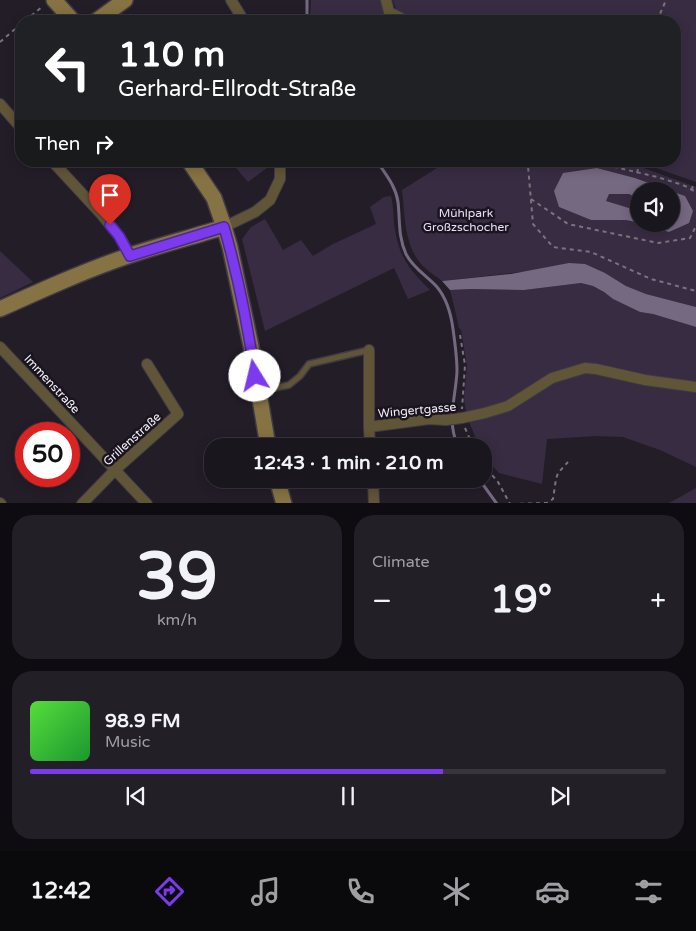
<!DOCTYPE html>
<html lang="en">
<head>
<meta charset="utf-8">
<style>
  body { margin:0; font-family:"Varela Round",sans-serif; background:#231f27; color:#f1f3f6; height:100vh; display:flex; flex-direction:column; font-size:19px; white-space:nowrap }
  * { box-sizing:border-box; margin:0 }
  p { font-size:16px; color:#9f9fa4 }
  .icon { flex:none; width:28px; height:28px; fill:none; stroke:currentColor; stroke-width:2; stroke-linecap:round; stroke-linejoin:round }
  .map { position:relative; height:503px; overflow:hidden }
  .panel { display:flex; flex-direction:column; gap:12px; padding:12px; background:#0e0c10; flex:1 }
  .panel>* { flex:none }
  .hud { position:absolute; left:15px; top:15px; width:666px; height:152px; border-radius:20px; box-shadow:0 2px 12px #0003,0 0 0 1px #38353c; background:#202124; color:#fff; overflow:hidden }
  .controls { position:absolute; left:630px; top:182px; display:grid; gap:10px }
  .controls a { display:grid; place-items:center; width:50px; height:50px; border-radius:50%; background:#1a161e; box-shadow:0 2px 12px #0003,0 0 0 1px #38353c; font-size:25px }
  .speed { position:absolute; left:15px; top:422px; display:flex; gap:10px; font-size:25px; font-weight:700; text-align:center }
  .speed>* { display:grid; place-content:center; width:65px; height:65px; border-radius:50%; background:#1a161e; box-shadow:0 2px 12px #0003,0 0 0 1px #38353c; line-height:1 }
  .speed .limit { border:8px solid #d22; background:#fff; color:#111 }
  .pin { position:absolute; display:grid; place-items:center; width:42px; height:42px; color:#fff; margin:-51px -21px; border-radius:50% 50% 50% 0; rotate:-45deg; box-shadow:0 0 5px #0007 }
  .pin .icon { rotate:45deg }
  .me { position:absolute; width:55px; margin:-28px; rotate:351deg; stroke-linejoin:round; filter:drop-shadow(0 0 4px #0008) }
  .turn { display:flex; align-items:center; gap:18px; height:105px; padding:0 20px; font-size:22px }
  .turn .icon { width:65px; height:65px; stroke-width:2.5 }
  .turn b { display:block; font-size:35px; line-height:42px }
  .then { display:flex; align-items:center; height:48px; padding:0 20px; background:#0003; gap:10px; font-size:19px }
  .big { font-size:38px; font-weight:700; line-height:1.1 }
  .panel .widget { flex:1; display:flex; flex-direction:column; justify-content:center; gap:8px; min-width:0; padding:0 18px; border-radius:20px; background:#231f27 }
  .panel .dial { align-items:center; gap:0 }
  .dial b { font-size:65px; line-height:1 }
  .song { display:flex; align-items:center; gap:15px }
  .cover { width:60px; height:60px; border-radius:8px; background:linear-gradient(135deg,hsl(110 70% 55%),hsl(130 70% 35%)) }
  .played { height:5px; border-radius:2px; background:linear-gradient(90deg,#7c3aed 65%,#38353c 65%) }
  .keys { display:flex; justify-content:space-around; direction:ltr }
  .heat { display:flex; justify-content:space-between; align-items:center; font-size:28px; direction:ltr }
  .panel .tiles { flex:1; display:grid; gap:12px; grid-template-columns:1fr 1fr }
  .widget:last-child { grid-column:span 2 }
  .trip { position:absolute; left:204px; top:438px; width:288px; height:50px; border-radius:20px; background:#1a161e; box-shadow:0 2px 12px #0003,0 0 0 1px #38353c; font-weight:700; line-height:50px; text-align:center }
  .menu { display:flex; height:80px; justify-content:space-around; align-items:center; background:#0a090c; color:#9f9fa4 }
  .menu .icon { width:35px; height:35px }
  .menu .active { color:#7c3aed }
  .menu b { font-size:22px; color:#f1f3f6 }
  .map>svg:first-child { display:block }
</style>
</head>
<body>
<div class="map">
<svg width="696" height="504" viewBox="0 0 696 504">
  <rect width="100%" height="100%" fill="#231d28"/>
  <!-- green -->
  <g fill="#382c43" fill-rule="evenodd">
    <path d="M311 0H381L385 15 375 21 347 14 346 21H311L310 17Z"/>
    <path d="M393 0H696V182L636 161H675V21H417L396 10Z"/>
    <path d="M230 161H271V165L248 182Z"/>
    <path d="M448 161H616L638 166 696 187V307L646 294 626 286 605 273 521 272 442 281C436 276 429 272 423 266 404 247 405 215 402 190ZM597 168 635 178 685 196 669 232 626 220H591L559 207Z"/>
    <path d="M609 193 629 194 639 199V208H629L605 201Z"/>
    <path d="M391 196C394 207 393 219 395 230 400 259 410 270 430 290L408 299 394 268 265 331 242 239 251 227 265 219 283 250 301 240 313 256 333 244 376 224 370 207 384 197Z"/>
    <path d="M0 251 33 282 0 298Z"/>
    <path d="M581 283 593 286 604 292 613 299 640 312 653 314 696 327V467L660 450 623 437 597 436 547 439 542 484 499 473 483 456 482 446H479L467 417 464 399 467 366 461 330 459 328 454 306 450 290 471 289 524 290Z"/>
    <path d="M696 488V503H669Z"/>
  </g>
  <!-- water -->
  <g fill="#756881">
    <path d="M597 168 635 178 685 196 693 211 689 223 669 232 641 224H671V191H639V199L629 194H609L606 201 629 208H639V223L626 220H591L559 207 554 191 563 173Z"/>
    <path d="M569 263 585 264 605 273 626 286 646 294 696 307V327L653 314 640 312 613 299 604 292 593 286 581 283 524 290 471 289 450 290 442 281 511 274Z"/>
  </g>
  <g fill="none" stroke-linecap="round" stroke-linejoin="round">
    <!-- stream -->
    <g stroke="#756881" stroke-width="3">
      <path d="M307 0V21"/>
      <path d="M377 161C385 174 396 186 398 202 400 219 398 237 406 254 413 268 427 276 437 287 447 299 451 314 453 329 455 343 457 358 457 371 456 397 446 421 458 446"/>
      <path d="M479 479 497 504"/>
    </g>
    <!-- lane casing -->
    <g stroke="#403b45" stroke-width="8">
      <path id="lane" d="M260 391 289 385 300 376 309 364 369 350"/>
    </g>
    <!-- street casing -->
    <g stroke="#403b45" stroke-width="12">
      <g id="street">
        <path d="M231 0 244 21"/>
        <path d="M386 0 389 12 407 21"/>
        <path d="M0 104 21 128"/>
        <path d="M52 161 101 214 119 236 130 255"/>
        <path d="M224 227 255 212 270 200 280 179V161"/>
        <path d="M0 347 147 504"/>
        <path d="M369 350V427L370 446"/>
        <path d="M369 427 429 419 446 420 462 418 485 413 508 406 552 378 585 368 596 369 645 380 696 387"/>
        <path d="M373 479 374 504"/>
        <path d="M0 503 1 504"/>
        <path d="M82 504 115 470 178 414 147 364"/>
      </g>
    </g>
    <!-- secondary casing -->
    <g stroke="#403b45" stroke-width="18">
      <g id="secondary">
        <path d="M54 0 73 21"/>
        <path d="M96 21 125 0"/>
        <path d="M189 161 214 198 224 227 230 247 251 346 268 446"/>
        <path d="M0 309C42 290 84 271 128 256 160 245 193 237 224 227"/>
        <path d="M277 479 284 504"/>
      </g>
    </g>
    <!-- path -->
    <g stroke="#79747d" stroke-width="2" stroke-dasharray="4 4" stroke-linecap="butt">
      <path d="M25 21 43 6"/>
      <path d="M657 21 666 0"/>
      <path d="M0 42 21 24"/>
      <path d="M524 161 528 166 533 224 553 247 591 252 651 279 696 291"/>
      <path d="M542 161 598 163 657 177 683 185 696 192"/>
      <path d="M528 166 539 161"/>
      <path d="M637 173 639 165"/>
      <path d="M692 190 693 184"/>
      <path d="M531 199 568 224 658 243 690 238 696 226"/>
      <path d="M460 335 465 365 462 409"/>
      <path d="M465 428 473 446"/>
      <path d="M482 463 498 482 510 504"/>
      <path d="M512 504 547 503 553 499 556 479 558 473 568 462"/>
    </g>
    <!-- lane -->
    <use href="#lane" stroke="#615538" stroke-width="5"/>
    <!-- street -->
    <use href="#street" stroke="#615538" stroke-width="10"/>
    <!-- secondary -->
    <use href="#secondary" stroke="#867343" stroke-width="15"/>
  </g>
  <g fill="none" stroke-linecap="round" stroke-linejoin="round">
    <!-- route casing -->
    <g stroke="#51269a" stroke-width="12">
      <path id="route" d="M110 225 119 236 130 256 224 227C238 276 248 326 255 376"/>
    </g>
    <!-- route -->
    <use href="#route" stroke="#7c3aed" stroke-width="9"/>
  </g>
  <g text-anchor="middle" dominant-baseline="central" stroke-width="5" stroke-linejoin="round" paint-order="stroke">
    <!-- park labels -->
    <g font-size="12" fill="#ecddfb" stroke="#19141e">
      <text x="466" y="213">Mühlpark<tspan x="466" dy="14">Großzschocher</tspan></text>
    </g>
    <!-- street labels -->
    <g font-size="12" fill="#f4f0f8" stroke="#19141e">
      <text transform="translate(52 384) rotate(47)">Immenstraße</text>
      <text transform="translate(417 410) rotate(-5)">Wingertgasse</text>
      <text transform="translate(132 439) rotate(-42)">Grillenstraße</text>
    </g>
  </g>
</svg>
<div class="controls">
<a><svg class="icon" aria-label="sound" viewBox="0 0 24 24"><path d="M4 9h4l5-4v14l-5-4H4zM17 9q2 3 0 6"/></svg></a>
</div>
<div class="speed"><div class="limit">50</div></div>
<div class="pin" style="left:110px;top:225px;background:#d93025"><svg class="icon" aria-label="arrive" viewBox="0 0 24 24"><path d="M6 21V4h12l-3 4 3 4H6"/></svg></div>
<svg class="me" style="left:255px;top:376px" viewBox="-20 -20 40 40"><circle r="19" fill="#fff"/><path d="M0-13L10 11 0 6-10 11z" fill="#7c3aed"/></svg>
<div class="trip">12:43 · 1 min · 210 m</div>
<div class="hud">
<div class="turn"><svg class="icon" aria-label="left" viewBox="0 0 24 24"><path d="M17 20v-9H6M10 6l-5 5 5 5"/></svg><div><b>110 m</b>Gerhard-Ellrodt-Straße</div></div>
<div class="then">Then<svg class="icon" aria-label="right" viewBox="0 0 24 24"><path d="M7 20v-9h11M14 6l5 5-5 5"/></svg></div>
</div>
</div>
<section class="panel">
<div class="tiles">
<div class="widget dial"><b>39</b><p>km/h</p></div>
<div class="widget"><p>Climate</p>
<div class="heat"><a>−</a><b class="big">19°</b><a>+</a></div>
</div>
<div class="widget">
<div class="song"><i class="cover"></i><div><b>98.9 FM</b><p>Music</p></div></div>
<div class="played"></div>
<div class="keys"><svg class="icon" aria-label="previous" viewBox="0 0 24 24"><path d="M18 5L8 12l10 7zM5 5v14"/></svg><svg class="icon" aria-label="pause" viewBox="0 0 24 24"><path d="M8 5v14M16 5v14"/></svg><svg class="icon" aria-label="next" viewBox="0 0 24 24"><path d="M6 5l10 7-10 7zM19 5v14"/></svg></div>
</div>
</div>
</section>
<nav class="menu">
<b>12:42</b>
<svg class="icon active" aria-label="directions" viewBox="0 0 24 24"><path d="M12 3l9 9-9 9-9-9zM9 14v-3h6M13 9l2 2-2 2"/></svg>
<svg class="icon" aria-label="music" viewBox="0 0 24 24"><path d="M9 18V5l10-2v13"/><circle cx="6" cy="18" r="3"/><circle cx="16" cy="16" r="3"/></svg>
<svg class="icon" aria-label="phone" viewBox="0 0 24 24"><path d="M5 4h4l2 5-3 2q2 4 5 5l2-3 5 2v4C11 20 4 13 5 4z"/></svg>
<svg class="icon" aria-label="climate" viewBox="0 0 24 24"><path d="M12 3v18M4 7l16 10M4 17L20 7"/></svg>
<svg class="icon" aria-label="car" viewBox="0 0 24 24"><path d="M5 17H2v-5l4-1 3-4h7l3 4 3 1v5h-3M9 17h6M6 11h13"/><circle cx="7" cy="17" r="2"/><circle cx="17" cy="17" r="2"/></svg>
<svg class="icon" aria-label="filters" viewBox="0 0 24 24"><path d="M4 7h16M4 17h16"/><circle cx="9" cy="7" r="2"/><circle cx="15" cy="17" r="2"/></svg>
</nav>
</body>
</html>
